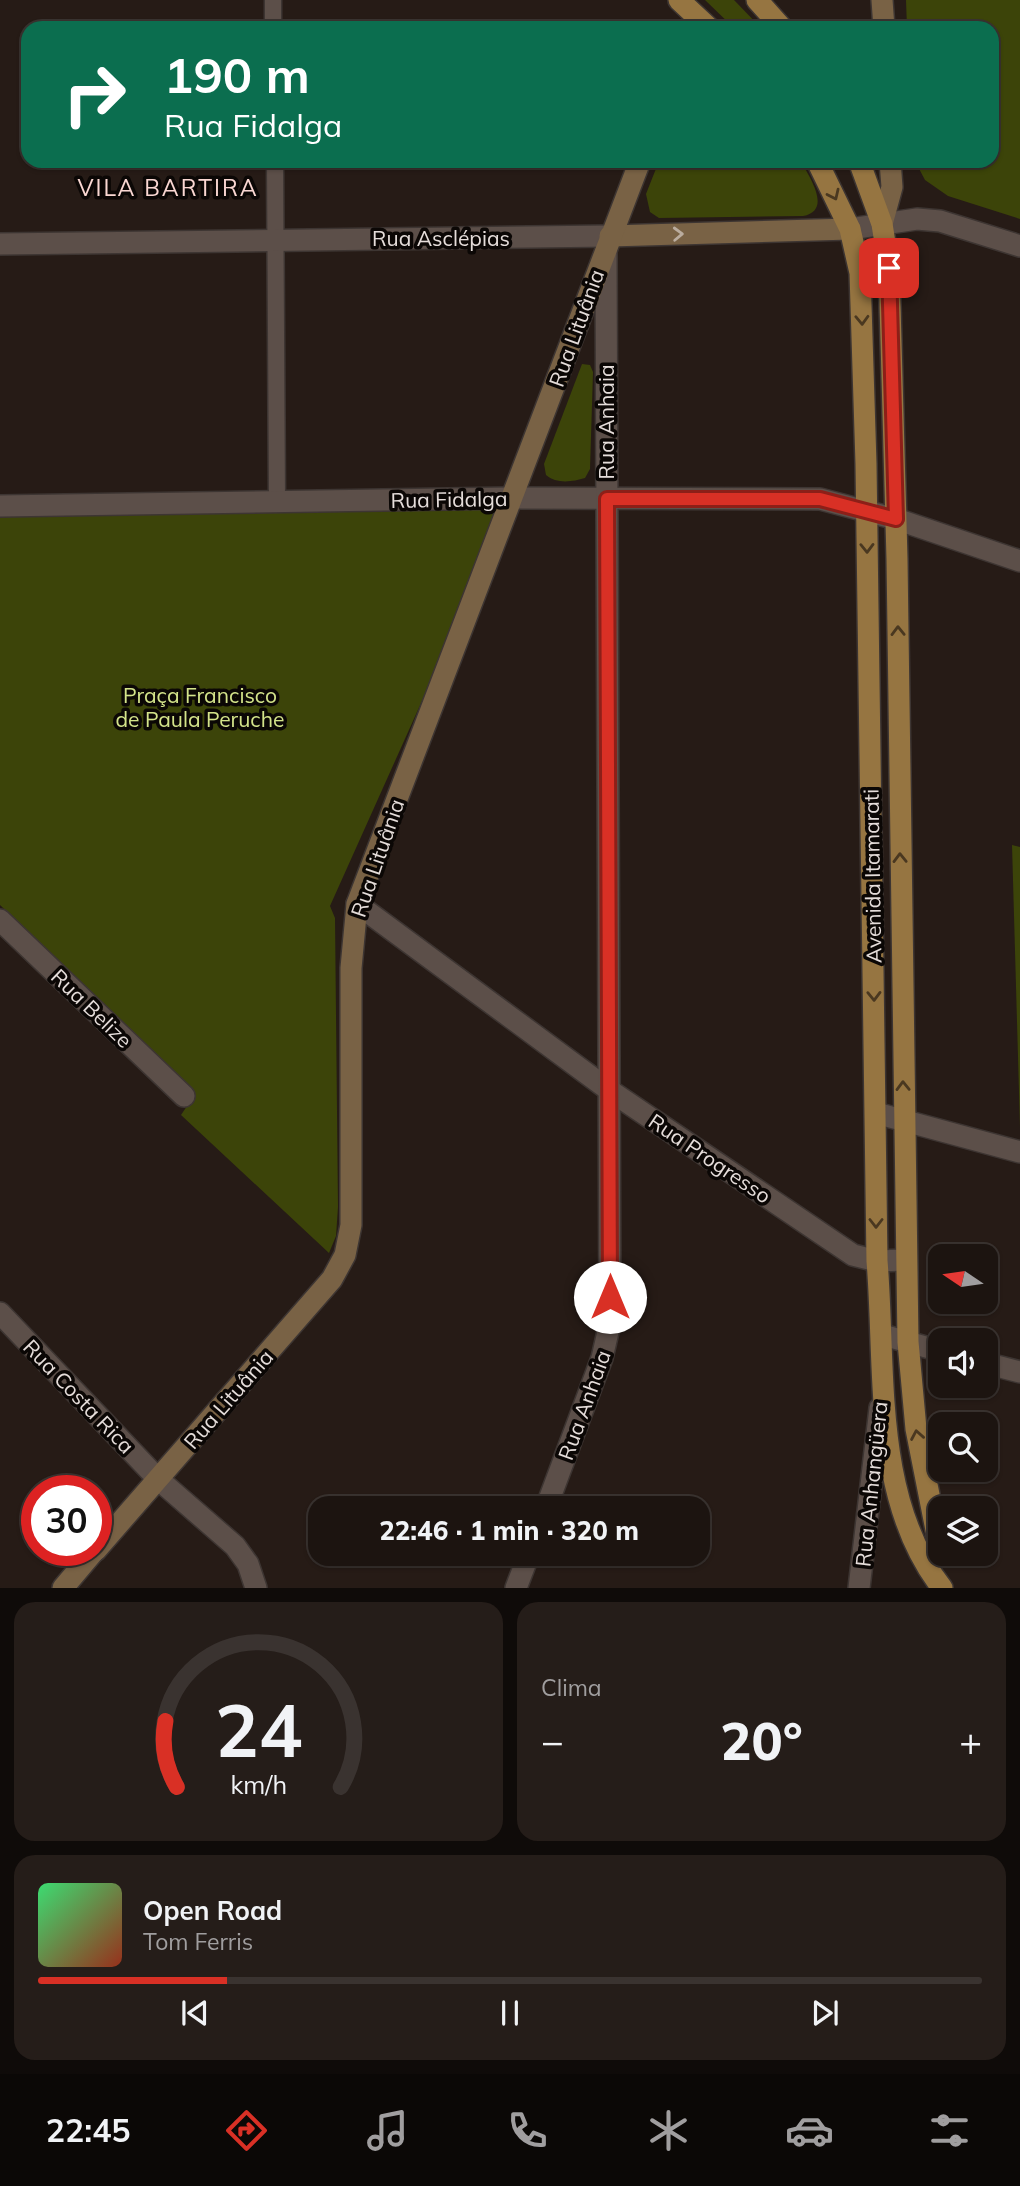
<!DOCTYPE html>
<html lang="pt">
<head>
<meta charset="utf-8">
<style>
  body { margin:0; font-family:Mulish,sans-serif; background:#251d19; color:#f1f3f6; height:100vh; display:flex; flex-direction:column; font-size:26px; white-space:nowrap }
  * { box-sizing:border-box; margin:0 }
  p { font-size:23px; color:#a09e9f }
  .icon { flex:none; width:38px; height:38px; fill:none; stroke:currentColor; stroke-width:2; stroke-linecap:round; stroke-linejoin:round }
  .map { position:relative; height:1588px; overflow:hidden }
  .panel { display:flex; flex-direction:column; gap:14px; padding:14px; background:#0f0b09; flex:1 }
  .panel>* { flex:none }
  .banner { position:absolute; left:21px; top:21px; width:978px; height:147px; border-radius:21px; box-shadow:0 2px 5px #0004,0 0 0 2px #3a3330; background:#0b6e4f; color:#fff; overflow:hidden }
  .needle { width:46px; rotate:283deg }
  .buttons { position:absolute; left:928px; top:1244px; display:grid; gap:14px }
  .buttons a { display:grid; place-items:center; width:70px; height:70px; border-radius:14px; background:#1c1410; box-shadow:0 2px 5px #0004,0 0 0 2px #3a3330; font-size:35px }
  .speed { position:absolute; left:21px; top:1475px; display:flex; gap:14px; font-size:35px; font-weight:700; text-align:center }
  .speed>* { display:grid; place-content:center; width:91px; height:91px; border-radius:50%; background:#1c1410; box-shadow:0 2px 5px #0004,0 0 0 2px #3a3330; line-height:1 }
  .speed .limit { border:10px solid #d22; background:#fff; color:#111 }
  .pin { position:absolute; display:grid; place-items:center; width:60px; height:60px; color:#fff; margin:-30px; border-radius:14px; box-shadow:0 4px 10px #0006 }
  .me { position:absolute; width:77px; margin:-38px; rotate:0deg; stroke-linejoin:round; filter:drop-shadow(0 0 5px #0008) }
  .turn { display:flex; align-items:center; gap:24px; height:147px; padding:0 28px; font-size:32px }
  .turn .icon { width:91px; height:91px; stroke-width:2.5 }
  .turn b { display:block; font-size:49px; line-height:60px }
  .big { font-size:52px; font-weight:800; line-height:1.1 }
  .panel .widget { flex:1; display:flex; flex-direction:column; justify-content:center; gap:10px; min-width:0; padding:0 24px; border-radius:21px; background:#251d19 }
  .panel .dial { align-items:center; gap:0 }
  .dial svg { height:182px; overflow:visible; fill:none; stroke:#3a3330; stroke-width:7; stroke-linecap:round; text-anchor:middle }
  .dial text { fill:#f1f3f6; stroke:none }
  .song { display:flex; align-items:center; gap:21px }
  .cover { width:84px; height:84px; border-radius:10px; background:linear-gradient(135deg,hsl(140 70% 55%),hsl(10 70% 35%)) }
  .played { height:7px; border-radius:4px; background:linear-gradient(90deg,#d93025 20%,#3a3330 20%) }
  .keys { display:flex; justify-content:space-around; direction:ltr }
  .heat { display:flex; justify-content:space-between; align-items:center; font-size:38px; direction:ltr }
  .panel .tiles { flex:1; display:grid; gap:14px; grid-template-columns:1fr 1fr }
  .widget:last-child { grid-column:span 2 }
  .trip { position:absolute; left:308px; top:1496px; width:402px; height:70px; border-radius:21px; background:#1c1410; box-shadow:0 2px 5px #0004,0 0 0 2px #3a3330; font-weight:800; line-height:70px; text-align:center }
  .tab-bar { display:flex; height:112px; justify-content:space-around; align-items:center; background:#0b0806; color:#a09e9f }
  .tab-bar .icon { width:49px; height:49px }
  .tab-bar .active { color:#d93025 }
  .tab-bar b { font-size:32px; color:#f1f3f6 }
  .map>svg:first-child { display:block }
</style>
</head>
<body>
<div class="map">
<svg width="1020" height="1588" viewBox="0 0 1020 1588">
  <rect width="100%" height="100%" fill="#261b16"/>
  <!-- green -->
  <g fill="#3c4409">
    <path d="M705 0H734L761 28H734Z"/>
    <path d="M906 0H1020V219L948 196 925 180 915 161H992V28H907Z"/>
    <path d="M659 161H801C809 177 833 210 803 216L659 218 650 212 646 194Z"/>
    <path d="M582 364 590 365 593 372 590 469 585 478C572 482 556 484 546 475L544 464Z"/>
    <path d="M513 498 330 906 335 918 338 1207 336 1236 329 1253 181 1115 195 1094 0 905V508Z"/>
    <path d="M1012 845 1020 847V1127Z"/>
  </g>
  <g fill="none" stroke-linecap="round" stroke-linejoin="round">
    <!-- lane casing -->
    <g stroke="#3d3532" stroke-width="19">
      <g id="lane">
        <path d="M273 0V28"/>
        <path d="M275 161 277 501"/>
      </g>
    </g>
    <!-- street casing -->
    <g stroke="#3d3532" stroke-width="24">
      <g id="street">
        <path d="M850 229 917 219 940 221 1020 246"/>
        <path d="M0 244 610 236"/>
        <path d="M0 506 513 498 820 499 896 519 1020 561"/>
        <path d="M357 904 609 1090 853 1255 877 1261 905 1260"/>
        <path d="M0 920 184 1096"/>
        <path d="M876 1113 1020 1152"/>
        <path d="M0 1313 158 1479 235 1546 248 1564 256 1588"/>
        <path d="M883 1335 940 1351"/>
        <path d="M985 1363 1020 1372"/>
        <path d="M546 1508 602 1358 610 1323 606 251"/>
        <path d="M516 1588 529 1554"/>
        <path d="M859 1588 880 1408"/>
      </g>
    </g>
    <!-- secondary casing -->
    <g stroke="#3d3532" stroke-width="24">
      <g id="secondary">
        <path d="M882 0 884 28"/>
        <path d="M882 224 892 187 890 161"/>
        <path d="M610 236 850 229"/>
        <path d="M96 1550 332 1279 345 1255 351 1225V968L357 904 640 161"/>
        <path d="M63 1588 95 1550"/>
      </g>
    </g>
    <!-- primary casing -->
    <g stroke="#3d3532" stroke-width="24">
      <g id="primary">
        <path d="M679 0 709 28"/>
        <path d="M757 0 782 28"/>
        <path d="M817 161 850 229 860 273 866 464 877 1261C886 1368 872 1499 942 1588"/>
        <path d="M859 161 882 224 889 268 897 559 908 1342 916 1429 940 1550"/>
      </g>
    </g>
    <!-- lane -->
    <use href="#lane" stroke="#5c4f49" stroke-width="16"/>
    <!-- street -->
    <use href="#street" stroke="#5c4f49" stroke-width="21"/>
    <!-- secondary -->
    <use href="#secondary" stroke="#796245" stroke-width="21"/>
    <!-- primary -->
    <use href="#primary" stroke="#967541" stroke-width="21"/>
  </g>
  <!-- one-way arrows -->
  <defs><path id="oneway-chevron" d="M-2-3.5L2.5 0L-2 3.5" fill="none" stroke-width="1.6" stroke-linecap="round" stroke-linejoin="round" transform="scale(1.75)"/></defs>
  <g stroke="#4a3820">
    <use href="#oneway-chevron" transform="translate(834 195) rotate(65)"/>
    <use href="#oneway-chevron" transform="translate(862 320) rotate(88)"/>
    <use href="#oneway-chevron" transform="translate(867 548) rotate(89)"/>
    <use href="#oneway-chevron" transform="translate(898 631) rotate(-91)"/>
    <use href="#oneway-chevron" transform="translate(900 858) rotate(-91)"/>
    <use href="#oneway-chevron" transform="translate(874 996) rotate(89)"/>
    <use href="#oneway-chevron" transform="translate(903 1086) rotate(-91)"/>
    <use href="#oneway-chevron" transform="translate(876 1223) rotate(90)"/>
    <use href="#oneway-chevron" transform="translate(917 1435) rotate(-100)"/>
  </g>
  <use stroke="#baac9e" href="#oneway-chevron" transform="translate(678 234) rotate(-2)"/>
  <g fill="none" stroke-linecap="round" stroke-linejoin="round">
    <!-- route casing -->
    <g stroke="#8d1f18" stroke-width="18">
      <path id="route" d="M610 1297 607 499H820L896 519 889 268"/>
    </g>
    <!-- route -->
    <use href="#route" stroke="#d93025" stroke-width="12"/>
  </g>
  <g text-anchor="middle" dominant-baseline="central" stroke-width="7" stroke-linejoin="round" paint-order="stroke">
    <!-- street labels -->
    <g font-size="21" fill="#e5ddda" stroke="#0b0705">
      <text x="441" y="238">Rua Asclépias</text>
      <text transform="translate(576 328) rotate(-70)">Rua Lituânia</text>
      <text transform="translate(606 422) rotate(-90)">Rua Anhaia</text>
      <text transform="translate(449 499) rotate(-1)">Rua Fidalga</text>
      <text transform="translate(377 858) rotate(-71)">Rua Lituânia</text>
      <text transform="translate(872 876) rotate(-91)">Avenida Itamarati</text>
      <text transform="translate(92 1008) rotate(44)">Rua Belize</text>
      <text transform="translate(710 1158) rotate(34)">Rua Progresso</text>
      <text transform="translate(79 1396) rotate(46)">Rua Costa Rica</text>
      <text transform="translate(228 1399) rotate(-49)">Rua Lituânia</text>
      <text transform="translate(584 1405) rotate(-70)">Rua Anhaia</text>
      <text transform="translate(871 1484) rotate(-84)">Rua Anhangüera</text>
    </g>
    <!-- park labels -->
    <g font-size="21" fill="#d4e48a" stroke="#0b0705">
      <text x="200" y="695">Praça Francisco<tspan x="200" dy="24">de Paula Peruche</tspan></text>
    </g>
    <!-- neighbourhood labels -->
    <g font-size="23" letter-spacing="2" fill="#fad7d2" stroke="#0b0705">
      <text x="168" y="187">VILA BARTIRA</text>
    </g>
  </g>
</svg>
<div class="buttons">
<a><svg class="needle" viewBox="-14 -14 28 28"><path d="M0-13l5 13h-10z" fill="#e53935"/><path d="M0 13l5-13h-10z" fill="#a09e9f"/></svg></a>
<a><svg class="icon" aria-label="sound" viewBox="0 0 24 24"><path d="M4 9h4l5-4v14l-5-4H4zM17 9q2 3 0 6"/></svg></a>
<a><svg class="icon" aria-label="search" viewBox="0 0 24 24"><circle cx="10" cy="10" r="6"/><path d="M15 15l6 6"/></svg></a>
<a><svg class="icon" aria-label="layers" viewBox="0 0 24 24"><path d="M12 4l9 5-9 5-9-5zM3 14l9 5 9-5"/></svg></a>
</div>
<div class="speed"><div class="limit">30</div></div>
<div class="pin" style="left:889px;top:268px;background:#d93025"><svg class="icon" aria-label="arrive" viewBox="0 0 24 24"><path d="M6 21V4h12l-3 4 3 4H6"/></svg></div>
<svg class="me" style="left:610px;top:1297px" viewBox="-20 -20 40 40"><circle r="19" fill="#fff"/><path d="M0-13L10 11 0 6-10 11z" fill="#d93025"/></svg>
<div class="trip">22:46 · 1 min · 320 m</div>
<div class="banner">
<div class="turn"><svg class="icon" aria-label="right" viewBox="0 0 24 24"><path d="M7 20v-9h11M14 6l5 5-5 5"/></svg><div><b>190 m</b>Rua Fidalga</div></div>
</div>
</div>
<section class="panel">
<div class="tiles">
<div class="widget dial"><svg viewBox="0 0 100 80">
<path d="M14 69A42 42 0 1 1 86 69"/>
<path d="M14 69A42 42 0 0 1 9 40" stroke="#d93025"/>
<text x="50" y="56" font-size="32" font-weight="700">24</text>
<text x="50" y="72" font-size="11">km/h</text>
</svg></div>
<div class="widget"><p>Clima</p>
<div class="heat"><a>−</a><b class="big">20°</b><a>+</a></div>
</div>
<div class="widget">
<div class="song"><i class="cover"></i><div><b>Open Road</b><p>Tom Ferris</p></div></div>
<div class="played"></div>
<div class="keys"><svg class="icon" aria-label="previous" viewBox="0 0 24 24"><path d="M18 5L8 12l10 7zM5 5v14"/></svg><svg class="icon" aria-label="pause" viewBox="0 0 24 24"><path d="M8 5v14M16 5v14"/></svg><svg class="icon" aria-label="next" viewBox="0 0 24 24"><path d="M6 5l10 7-10 7zM19 5v14"/></svg></div>
</div>
</div>
</section>
<nav class="tab-bar">
<b>22:45</b>
<svg class="icon active" aria-label="directions" viewBox="0 0 24 24"><path d="M12 3l9 9-9 9-9-9zM9 14v-3h6M13 9l2 2-2 2"/></svg>
<svg class="icon" aria-label="music" viewBox="0 0 24 24"><path d="M9 18V5l10-2v13"/><circle cx="6" cy="18" r="3"/><circle cx="16" cy="16" r="3"/></svg>
<svg class="icon" aria-label="phone" viewBox="0 0 24 24"><path d="M5 4h4l2 5-3 2q2 4 5 5l2-3 5 2v4C11 20 4 13 5 4z"/></svg>
<svg class="icon" aria-label="climate" viewBox="0 0 24 24"><path d="M12 3v18M4 7l16 10M4 17L20 7"/></svg>
<svg class="icon" aria-label="car" viewBox="0 0 24 24"><path d="M5 17H2v-5l4-1 3-4h7l3 4 3 1v5h-3M9 17h6M6 11h13"/><circle cx="7" cy="17" r="2"/><circle cx="17" cy="17" r="2"/></svg>
<svg class="icon" aria-label="filters" viewBox="0 0 24 24"><path d="M4 7h16M4 17h16"/><circle cx="9" cy="7" r="2"/><circle cx="15" cy="17" r="2"/></svg>
</nav>
</body>
</html>
